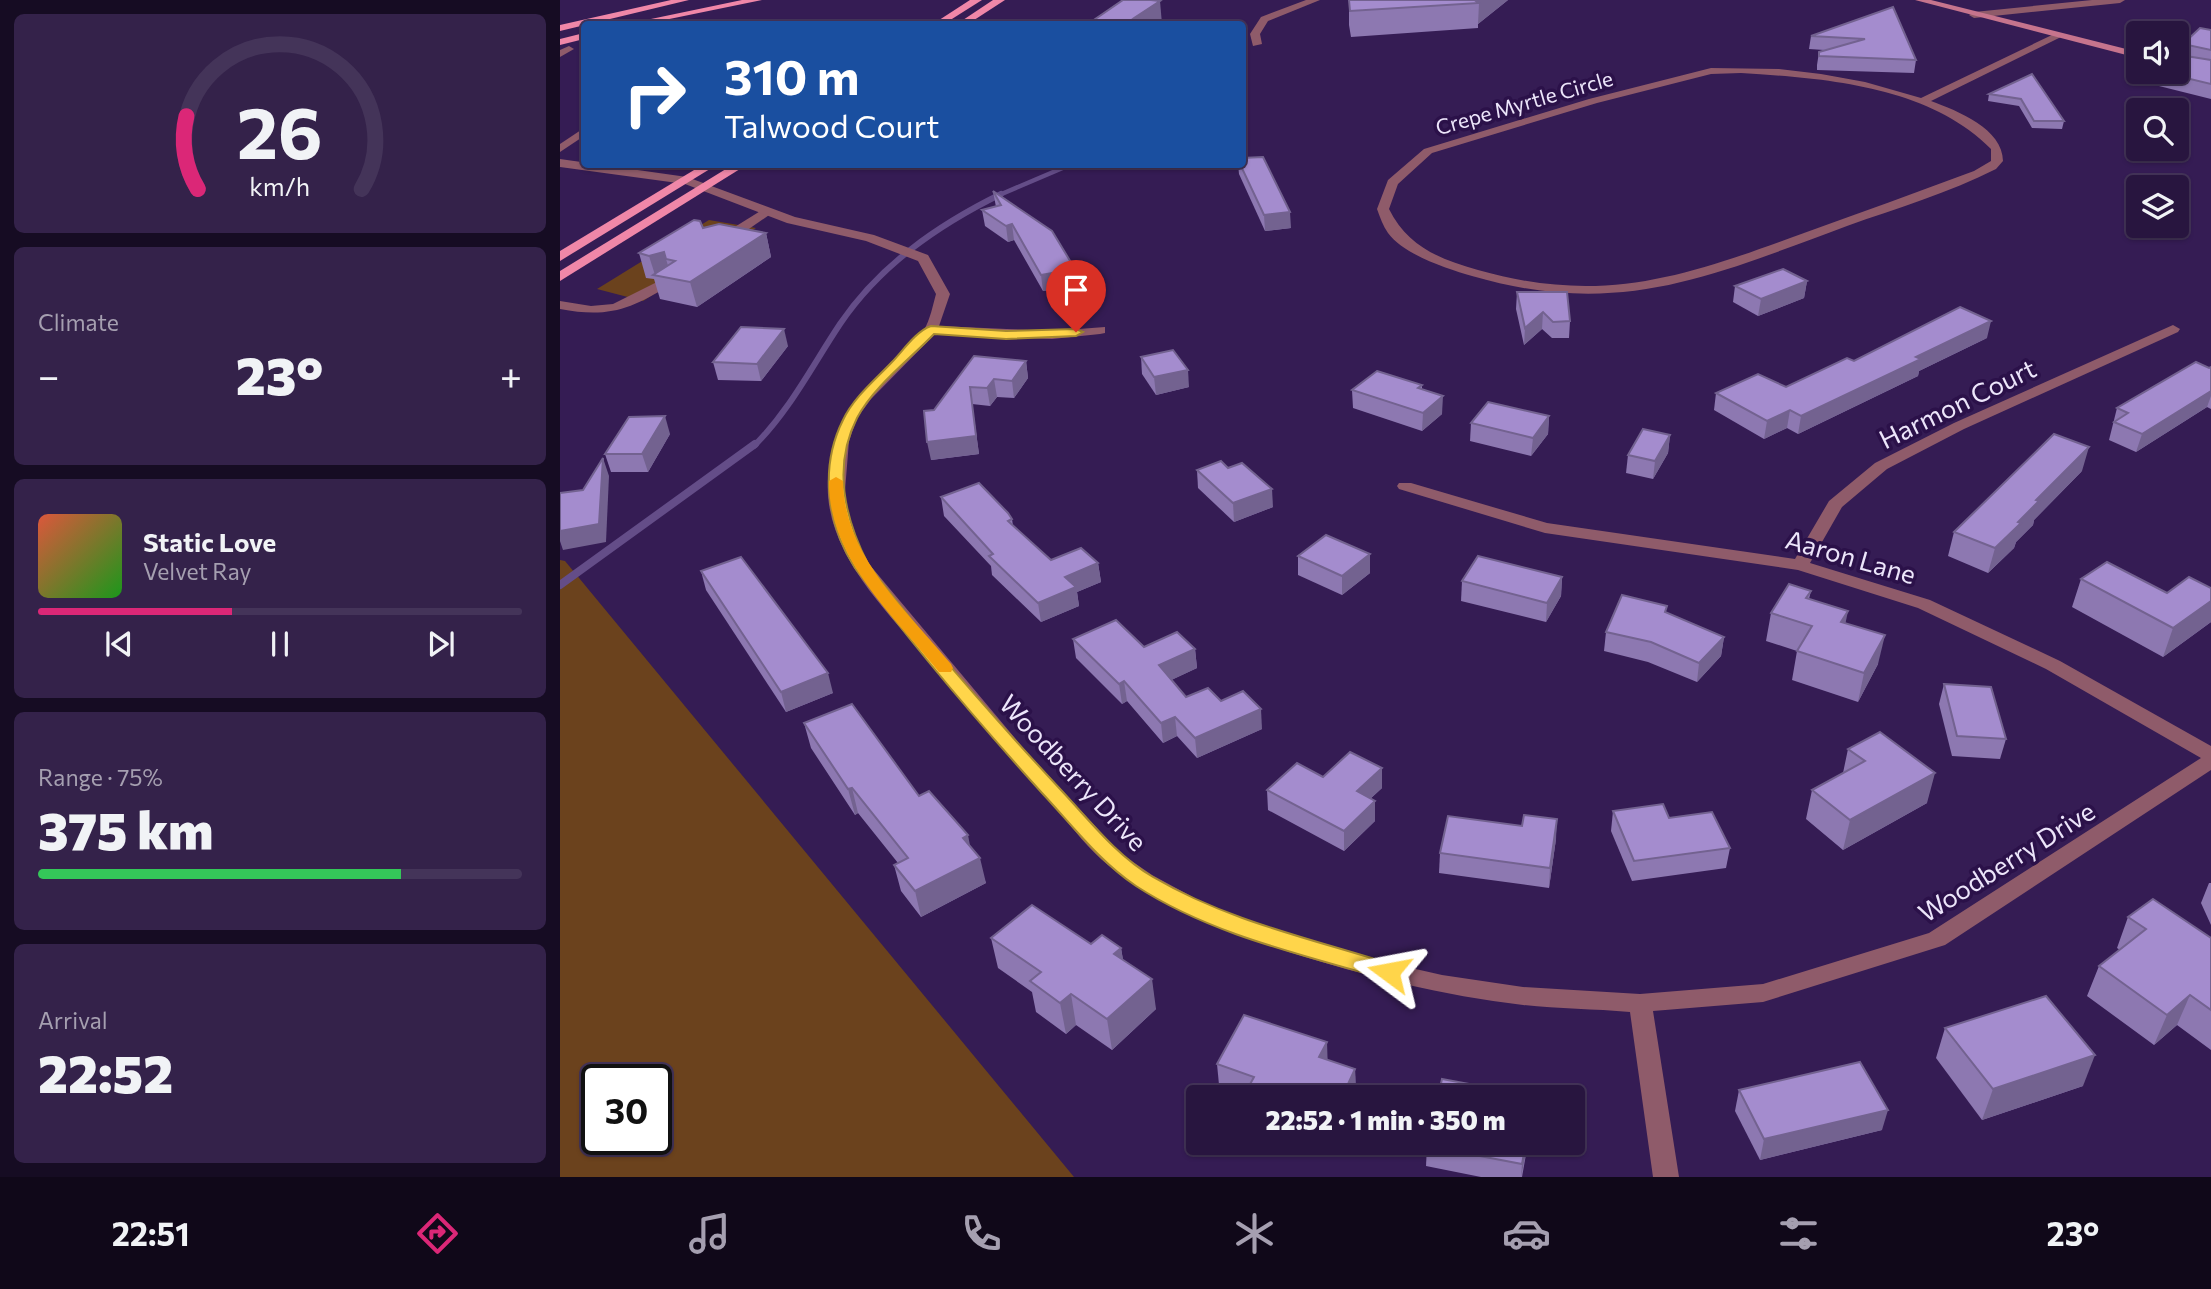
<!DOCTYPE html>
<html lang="en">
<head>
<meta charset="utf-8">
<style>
  body { margin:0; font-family:Commissioner,sans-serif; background:#34224a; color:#f1f3f6; height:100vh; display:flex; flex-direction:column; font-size:26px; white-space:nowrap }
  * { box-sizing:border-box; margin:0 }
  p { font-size:23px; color:#a59fb0 }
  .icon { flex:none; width:38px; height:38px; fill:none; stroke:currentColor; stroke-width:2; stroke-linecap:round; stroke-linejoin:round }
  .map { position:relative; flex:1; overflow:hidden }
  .drawer { display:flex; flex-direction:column; gap:14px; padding:14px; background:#160c23; width:560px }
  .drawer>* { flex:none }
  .guide { position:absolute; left:21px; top:21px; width:665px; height:147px; border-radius:7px; box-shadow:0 2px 5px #0004,0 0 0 2px #443459; background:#1a4fa0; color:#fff; overflow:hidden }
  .buttons { position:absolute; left:1566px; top:21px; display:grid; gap:14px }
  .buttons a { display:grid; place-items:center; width:63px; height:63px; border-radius:7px; background:#28153f; box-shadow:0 2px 5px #0004,0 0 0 2px #443459; font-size:35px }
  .speed { position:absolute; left:21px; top:1064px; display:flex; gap:14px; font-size:35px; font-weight:700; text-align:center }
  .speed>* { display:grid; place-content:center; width:91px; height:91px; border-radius:50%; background:#28153f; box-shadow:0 2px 5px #0004,0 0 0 2px #443459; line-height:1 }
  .speed .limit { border:4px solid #111; border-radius:10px; background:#fff; color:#111 }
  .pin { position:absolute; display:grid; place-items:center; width:60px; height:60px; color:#fff; margin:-72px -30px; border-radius:50% 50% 50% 0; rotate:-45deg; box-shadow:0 0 7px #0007 }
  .pin .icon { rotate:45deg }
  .me { position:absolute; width:77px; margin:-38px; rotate:283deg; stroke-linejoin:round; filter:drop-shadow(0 0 5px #0008) }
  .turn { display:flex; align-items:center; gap:24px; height:147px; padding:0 28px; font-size:32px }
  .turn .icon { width:91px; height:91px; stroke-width:2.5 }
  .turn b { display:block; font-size:49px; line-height:60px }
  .big { font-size:52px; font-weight:800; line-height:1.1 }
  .drawer .card { flex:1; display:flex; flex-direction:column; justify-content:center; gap:10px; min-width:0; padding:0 24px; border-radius:10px; background:#34224a }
  .drawer .dial { align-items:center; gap:0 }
  .dial svg { height:182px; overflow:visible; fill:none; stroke:#443459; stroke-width:7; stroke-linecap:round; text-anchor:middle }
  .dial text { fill:#f1f3f6; stroke:none }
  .song { display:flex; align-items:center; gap:21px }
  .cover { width:84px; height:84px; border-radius:10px; background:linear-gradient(135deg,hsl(10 70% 55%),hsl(120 70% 35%)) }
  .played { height:7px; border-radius:4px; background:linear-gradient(90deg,#db2777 40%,#443459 40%) }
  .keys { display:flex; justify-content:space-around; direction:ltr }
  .heat { display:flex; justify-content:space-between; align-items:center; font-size:38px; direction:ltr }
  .charge { height:10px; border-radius:5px; background:linear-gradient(90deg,#34c759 75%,#443459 0) }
  .trip { position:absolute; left:626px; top:1085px; width:399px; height:70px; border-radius:7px; background:#28153f; box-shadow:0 2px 5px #0004,0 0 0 2px #443459; font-weight:800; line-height:70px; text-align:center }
  .dock { display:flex; height:112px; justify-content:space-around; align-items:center; background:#100819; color:#a59fb0 }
  .dock .icon { width:49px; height:49px }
  .dock .active { color:#db2777 }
  .dock b { font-size:32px; color:#f1f3f6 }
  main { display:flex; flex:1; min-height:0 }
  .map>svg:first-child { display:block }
</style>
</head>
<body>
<main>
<section class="drawer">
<div class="card dial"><svg viewBox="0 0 100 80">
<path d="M14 69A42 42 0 1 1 86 69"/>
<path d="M14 69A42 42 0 0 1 9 37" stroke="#db2777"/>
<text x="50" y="56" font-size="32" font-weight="700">26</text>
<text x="50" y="72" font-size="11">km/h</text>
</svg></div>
<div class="card"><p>Climate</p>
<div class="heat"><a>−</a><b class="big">23°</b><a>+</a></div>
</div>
<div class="card">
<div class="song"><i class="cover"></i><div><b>Static Love</b><p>Velvet Ray</p></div></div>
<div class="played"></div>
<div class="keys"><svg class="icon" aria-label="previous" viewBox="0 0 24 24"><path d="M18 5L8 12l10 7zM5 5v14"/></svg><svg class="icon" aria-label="pause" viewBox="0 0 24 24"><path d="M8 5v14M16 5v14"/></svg><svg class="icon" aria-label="next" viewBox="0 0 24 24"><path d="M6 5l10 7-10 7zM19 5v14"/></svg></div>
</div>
<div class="card"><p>Range · 75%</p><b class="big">375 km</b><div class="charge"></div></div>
<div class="card"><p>Arrival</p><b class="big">22:52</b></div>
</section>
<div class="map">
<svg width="1651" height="1177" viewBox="0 0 1651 1177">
  <rect width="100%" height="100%" fill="#351c54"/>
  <!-- green -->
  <g fill="#6b421d" fill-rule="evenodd">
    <path d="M149 220 196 228 83 301 37 289Z"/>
    <path d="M0 560 5 561 514 1177H0ZM37 1080H96V1139H37Z"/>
  </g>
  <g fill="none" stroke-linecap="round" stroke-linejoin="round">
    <!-- stream-far2 -->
    <path stroke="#644d88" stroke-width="4.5" d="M437 196 512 164"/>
    <!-- stream-far1 -->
    <path stroke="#644d88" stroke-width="6" d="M194 446C230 410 252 366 280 324 320 265 378 225 441 194"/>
    <!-- stream -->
    <path stroke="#644d88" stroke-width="8" d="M0 585 195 444"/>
    <!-- lane -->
    <g fill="#8f5b6a" fill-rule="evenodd">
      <path d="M24 128V136L0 152V144Z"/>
      <path d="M205 208 215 211 167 244H157V238Z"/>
      <path d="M105 278 110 279V285C70 310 47 318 0 309V301L31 306 53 304Z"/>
    </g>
    <!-- street -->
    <g fill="#8f5b6a" fill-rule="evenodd">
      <path d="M746 0H760L708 21 700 34 702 44 693 46 690 34 701 17Z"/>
      <path d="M1532 0H1565L1560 3 1414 18 1409 15 1414 12Z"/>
      <path d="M1492 35 1501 37 1371 101C1398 111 1443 129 1443 161L1436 169C1389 193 1337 208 1287 226 1151 276 1060 319 912 276 888 269 844 255 828 233 823 226 820 217 817 209L828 180 864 149 1029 99 1151 68 1219 69 1261 74 1305 82 1361 98ZM1181 73C1265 78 1369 86 1431 149V161L1414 171C1357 192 1300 213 1244 233 1126 276 1044 306 918 270 879 259 847 246 829 209L838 184 872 153 1037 103 1151 74Z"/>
      <path d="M9 46 14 49 0 57V50Z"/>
      <path d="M0 159 127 177 235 217 314 235 368 255 390 294 379 326 492 331 545 327V333L540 334 492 339 375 334 311 399 297 418 289 441 284 503 293 534 309 564 464 749 560 853 592 875 640 901 706 928 803 957 882 975 963 987 1080 994 1203 984 1369 933 1641 758 1486 669 1358 608 1238 570 985 533 839 489 837 486 839 483H851L987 523 1235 559 1269 501 1315 463 1394 423 1613 325 1620 329 1618 332 1404 429 1327 469 1282 507 1250 563 1370 600 1500 661 1651 746V770L1385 945 1203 1002 1093 1011 1119 1177H1093L1070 1012C1034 1009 998 1009 963 1005 883 996 806 976 729 952 666 932 600 908 548 865 529 850 513 828 497 810 453 762 411 712 369 661 326 610 263 551 268 479 272 421 298 396 337 356 345 348 357 339 364 330 370 320 373 305 376 294L358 261 306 241 227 223 125 184 0 167Z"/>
    </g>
    <!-- secondary -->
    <path fill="#c6748d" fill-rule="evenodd" d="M1355 0H1371L1578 52V58Z"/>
    <!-- primary -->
    <g fill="#f087a8" fill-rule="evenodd">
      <path d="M111 0H129L0 31V25Z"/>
      <path d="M182 0H202L85 24H67Z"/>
      <path d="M410 0H422L384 24H373Z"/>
      <path d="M433 0H445L408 24H397Z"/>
      <path d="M24 33V39L0 45V39Z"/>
      <path d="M144 164H158L0 261V251Z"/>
      <path d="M174 164H188L0 281V271Z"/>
    </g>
  </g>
  <!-- wall -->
  <g fill="#8d78b1">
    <path d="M789 0H948L918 24V28L791 37 789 25Z"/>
    <path d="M1333 7 1356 60 1354 73 1257 70V65L1259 52 1264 50 1249 49 1251 36Z"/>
    <path d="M1651 30V99L1591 84 1595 72H1617L1623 44Z"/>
    <path d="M1472 74 1504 121 1502 129 1472 128 1459 106 1428 101 1429 94Z"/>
    <path d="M678 164H682L731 228 705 231 679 174Z"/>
    <path d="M433 191 515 269 517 285 483 291 454 240 448 242 425 226 422 210 436 207Z"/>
    <path d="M143 228 206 233 211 257 137 307 100 299 94 279 86 278 79 253Z"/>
    <path d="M1247 281 1244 298 1198 316 1173 302 1175 286Z"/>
    <path d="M957 292 1010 321 1009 338H992L982 329 964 345 956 309Z"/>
    <path d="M1427 338 1359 371 1358 376 1238 434 1227 428 1204 439 1154 410 1156 393 1226 387 1294 361Z"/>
    <path d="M228 346 201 381 158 380 153 362Z"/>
    <path d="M414 356 466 361 468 378 454 398 437 397 430 406 412 404 419 454 371 460 374 410Z"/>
    <path d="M581 357 629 387 596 395 582 374Z"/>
    <path d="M1651 367V409L1647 407 1576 452 1549 440 1557 408Z"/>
    <path d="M862 385V390L882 414 862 431 793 408 792 390Z"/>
    <path d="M989 416 988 434 971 456 910 441 911 423Z"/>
    <path d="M110 434 88 472H51L45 454Z"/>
    <path d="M1110 435 1108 453 1093 479 1066 473 1068 455Z"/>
    <path d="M637 470 713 507 674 522 638 488Z"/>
    <path d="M1522 471 1474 520 1473 525 1456 542 1454 548 1428 573 1388 556 1394 532Z"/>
    <path d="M381 497 452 519 453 526 491 560 538 563 541 582 517 592 519 606 481 622 432 575 431 566 384 516Z"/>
    <path d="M810 554V573L782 595 738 575V556Z"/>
    <path d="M141 571 273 693 226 712 146 590Z"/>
    <path d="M1002 577 1001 596 986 622 901 601 902 581Z"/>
    <path d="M1521 579 1607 593 1651 588V622L1603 657 1512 607Z"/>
    <path d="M1251 591 1249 599 1285 623 1318 664 1298 702 1232 680 1237 651 1206 641 1211 613Z"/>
    <path d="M1106 613 1164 637 1161 656 1137 682 1088 662 1044 651 1046 632Z"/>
    <path d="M513 639 584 647 635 649 637 668 611 680 626 697 661 701 702 729 637 758 617 736 603 743 567 701 562 704 516 658Z"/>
    <path d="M1384 684 1446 739 1440 759 1392 756 1379 704Z"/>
    <path d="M244 723 359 796 410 846 426 883 361 917 341 891 334 865 338 863 298 813 295 815 251 748Z"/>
    <path d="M1288 749 1367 803 1283 850 1246 819 1252 790 1283 773Z"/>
    <path d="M763 777 822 788 810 799 815 801V821L784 851 708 810 707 790Z"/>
    <path d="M1053 811 1109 818 1170 848 1166 868 1072 881 1051 831Z"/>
    <path d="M996 839 989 888 879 873 880 853Z"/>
    <path d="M1649 883H1651V925L1641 903Z"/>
    <path d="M1568 917 1651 938V1050L1617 1025 1594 1045 1527 996 1539 966 1560 950 1557 948Z"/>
    <path d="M431 938 531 944 561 948 563 960 596 1009 552 1050 516 1025 506 1034 476 1012 472 992 438 968Z"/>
    <path d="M1385 1028 1523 1086 1422 1120 1376 1058Z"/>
    <path d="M768 1060 795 1069 796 1097H667L660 1095 657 1064Z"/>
    <path d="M1179 1090 1322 1130 1200 1160 1175 1111Z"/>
    <path d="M968 1143 962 1177H921L866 1166 867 1146Z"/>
  </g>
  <!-- shaded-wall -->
  <g fill="#736290">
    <path d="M917 0H948L918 24 919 3H916Z"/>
    <path d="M600 1 602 24 574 18Z"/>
    <path d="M730 212 731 228 705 231 704 215Z"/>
    <path d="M452 224 454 240 448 242 446 226Z"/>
    <path d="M206 233 211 257 137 307 130 282Z"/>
    <path d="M104 252 111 276 95 275 89 256Z"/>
    <path d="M515 269 517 285 483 291 481 275Z"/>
    <path d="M1247 281 1244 298 1198 316 1201 299Z"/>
    <path d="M983 312 982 329 964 345 965 328Z"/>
    <path d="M1431 321 1427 338 1359 371 1358 376 1238 434 1241 416 1356 357Z"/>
    <path d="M224 329 228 346 201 381 197 364Z"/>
    <path d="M466 361 468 378 454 398 452 381Z"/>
    <path d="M628 370 629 387 596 395 594 377Z"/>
    <path d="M434 379 437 397 430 406 427 388Z"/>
    <path d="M410 387 419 454 371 460 367 442Z"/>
    <path d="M1651 391V396L1647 407 1576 452 1582 434Z"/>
    <path d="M883 396 882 414 862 431 863 413Z"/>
    <path d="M1230 410 1227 428 1204 439 1207 421Z"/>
    <path d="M105 416 110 434 88 472 82 454Z"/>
    <path d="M989 416 988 434 971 456 973 438Z"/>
    <path d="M1110 435 1108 453 1093 479 1095 461Z"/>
    <path d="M1529 447 1522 471 1474 520 1473 525 1456 542 1454 548 1428 573 1435 548 1476 500Z"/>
    <path d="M43 458 49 476 46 542 3 550 0 541V531Z"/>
    <path d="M712 489 713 507 674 522 673 503Z"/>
    <path d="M810 554V573L782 595V576Z"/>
    <path d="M538 563 541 582 517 592 519 606 481 622 478 603 505 577Z"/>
    <path d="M1002 577 1001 596 986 622 987 603Z"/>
    <path d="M1651 601V622L1603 657 1613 628Z"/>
    <path d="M1288 611 1282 640 1281 622Z"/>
    <path d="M1325 635 1318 664 1298 702 1304 673Z"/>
    <path d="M1164 637 1161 656 1137 682 1139 663Z"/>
    <path d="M635 649 637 668 601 685 599 665Z"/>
    <path d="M268 673 273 693 226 712 221 692Z"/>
    <path d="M564 681 567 701 562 704 559 684Z"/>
    <path d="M701 709 702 729 637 758 635 738Z"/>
    <path d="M615 717 617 736 603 743 601 723Z"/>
    <path d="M822 768V788L797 811V791Z"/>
    <path d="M1375 773 1367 803 1283 850 1290 820Z"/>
    <path d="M292 788 298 813 295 815 288 789Z"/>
    <path d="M815 801V821L784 851V831Z"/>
    <path d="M997 819 996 839 989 888 990 868Z"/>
    <path d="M408 835 413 861 420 858 426 883 361 917 355 891 403 838Z"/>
    <path d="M561 948 566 978 554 954Z"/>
    <path d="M592 979 596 1009 552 1050 547 1019Z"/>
    <path d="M511 994 516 1025 506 1034 500 1003Z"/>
    <path d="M1630 995 1617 1025 1594 1045 1607 1015Z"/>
    <path d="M767 1042 768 1072 759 1057Z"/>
    <path d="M1535 1055 1523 1086 1422 1120 1433 1089Z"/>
    <path d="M795 1069 796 1097H782Z"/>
    <path d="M1328 1110 1322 1130 1200 1160 1204 1139Z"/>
    <path d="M966 1143H968L961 1177 962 1164Z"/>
  </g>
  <!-- building -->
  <g fill="#a48cce" stroke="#736290" stroke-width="2">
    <path d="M563 0H591L600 1 574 18 619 24H528Z"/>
    <path d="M789 0H917L916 1 919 3 790 11Z"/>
    <path d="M1333 7 1356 60 1259 56V52L1305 39 1251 36Z"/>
    <path d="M1640 28 1651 30V50L1623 44Z"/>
    <path d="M1618 49 1620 55 1651 60V84L1601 72H1617V50Z"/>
    <path d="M1472 74 1504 121H1474L1461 99 1429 94Z"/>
    <path d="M703 157 730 212 704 215 680 164H682V158Z"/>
    <path d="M433 191 492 231 515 269 481 275 452 224 446 226 422 210 441 205Z"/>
    <path d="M134 220 140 221 143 228 159 224 206 233 130 282 93 275 115 261 106 259 104 252 89 256 79 253Z"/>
    <path d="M1223 269 1247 281 1201 299 1175 286Z"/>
    <path d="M957 292H1007L1010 321 993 322 983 312 965 328Z"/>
    <path d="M1400 307 1431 321 1356 357 1361 359 1241 416 1230 410 1207 421 1156 393 1198 374 1226 387 1287 358 1294 361Z"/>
    <path d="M181 327 224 329 197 364 153 362Z"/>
    <path d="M613 350 628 370 594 377 581 357Z"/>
    <path d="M414 356 466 361 452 381 434 379 427 388 410 387 416 436 367 442 364 411 374 410Z"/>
    <path d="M1636 362 1649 368 1651 367V391L1582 434 1554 422 1568 413 1557 408Z"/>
    <path d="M817 371 862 385 858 388 883 396 863 413 792 390Z"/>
    <path d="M928 402 989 416 973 438 911 423Z"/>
    <path d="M105 416 82 454H45L69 417Z"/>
    <path d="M1083 429 1110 435 1095 461 1068 455Z"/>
    <path d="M1494 434 1529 447 1476 500 1479 501 1458 522 1461 523 1435 548 1394 532Z"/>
    <path d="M43 458 39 524 0 531V493L23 490Z"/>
    <path d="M661 461 668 468 682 463 712 489 673 503 637 470Z"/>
    <path d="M419 483 448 513 452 519 448 521 491 560 521 548 538 563 505 577 516 587 478 603 429 556 433 554 381 497Z"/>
    <path d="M766 535 810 554 782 576 738 556Z"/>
    <path d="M918 556 1002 577 987 603 902 581Z"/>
    <path d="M181 557 268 673 221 692 141 571Z"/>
    <path d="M1547 562 1607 593 1629 577 1651 588V601L1613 628 1521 579Z"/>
    <path d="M1229 584 1251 591 1246 598 1288 611 1281 622 1325 635 1304 673 1237 651 1252 626 1211 613Z"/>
    <path d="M1062 595 1107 606 1105 612 1164 637 1139 663 1091 642 1046 632Z"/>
    <path d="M556 620 584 647 617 632 635 649 599 665 626 697 648 688 661 701 683 691 701 709 635 738 615 717 601 723 564 681 559 684 513 639Z"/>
    <path d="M1384 684 1431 687 1446 739 1397 736Z"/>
    <path d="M292 704 359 796 369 791 408 835 403 838 420 858 355 891 334 865 348 858 292 788 288 789 244 723Z"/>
    <path d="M1320 732 1375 773 1290 820 1252 790 1305 761 1288 749Z"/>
    <path d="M790 752 822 768 797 791 815 801 784 831 707 790 737 763 763 777Z"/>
    <path d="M1103 804 1109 818 1152 812 1170 848 1074 861 1053 811Z"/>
    <path d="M964 815 997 819 990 868 880 853 888 816 962 826Z"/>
    <path d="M1593 899 1651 938V1010L1630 995 1607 1015 1539 966 1586 929 1568 917Z"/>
    <path d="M472 905 531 944 542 935 561 948 554 954 592 979 547 1019 511 994 500 1003 470 981 481 972 431 938Z"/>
    <path d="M1486 996 1535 1055 1433 1089 1385 1028Z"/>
    <path d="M684 1015 767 1042 759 1057 795 1069 782 1097H749L726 1090 722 1097H683L694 1077 657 1064Z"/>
    <path d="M1300 1062 1328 1110 1204 1139 1179 1090Z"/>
    <path d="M882 1079 974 1096V1097H878Z"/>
    <path d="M867 1143H966L962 1164 867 1146Z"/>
  </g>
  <!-- route -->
  <path fill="#ffd54a" stroke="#a68a30" stroke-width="2" d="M371 326 446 331 516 329 523 332 516 336 446 339 374 334C349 360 314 386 297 418 272 467 285 519 308 564 367 643 434 718 501 790 530 821 557 856 593 877 670 922 753 939 837 966L840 972 837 977 829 980C744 955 651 935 576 886 539 861 512 825 482 793 417 721 353 646 295 568 267 524 259 468 283 420 294 397 315 380 332 362 342 352 356 331 371 326Z"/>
  <!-- slow -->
  <path fill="#f59e0b" d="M276 477 283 481C284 556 346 610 391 664L393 668 391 672H379C334 616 268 558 269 481Z"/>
  <g text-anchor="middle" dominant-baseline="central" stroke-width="7" stroke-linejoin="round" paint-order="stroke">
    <!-- far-street labels -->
    <g font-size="21" fill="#ece5fa" stroke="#2b1149">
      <text transform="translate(964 102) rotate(-16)">Crepe Myrtle Circle</text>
    </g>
    <!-- street labels -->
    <g font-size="26" fill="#ece5fa" stroke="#2b1149">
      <text transform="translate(1397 403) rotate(-26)">Harmon Court</text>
      <text transform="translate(1291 556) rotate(16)">Aaron Lane</text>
      <text transform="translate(514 772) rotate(47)">Woodberry Drive</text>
      <text transform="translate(1446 861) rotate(-32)">Woodberry Drive</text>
    </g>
  </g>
</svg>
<div class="buttons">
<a><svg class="icon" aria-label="sound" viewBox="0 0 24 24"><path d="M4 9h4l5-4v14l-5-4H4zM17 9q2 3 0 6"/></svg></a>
<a><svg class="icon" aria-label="search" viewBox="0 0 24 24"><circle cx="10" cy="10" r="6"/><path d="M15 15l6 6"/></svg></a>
<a><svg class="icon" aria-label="layers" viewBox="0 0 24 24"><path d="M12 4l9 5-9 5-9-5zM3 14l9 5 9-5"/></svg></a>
</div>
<div class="speed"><div class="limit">30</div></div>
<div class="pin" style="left:516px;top:332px;background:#d93025"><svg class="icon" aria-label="arrive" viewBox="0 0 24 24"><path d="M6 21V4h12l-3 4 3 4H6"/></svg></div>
<svg class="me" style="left:829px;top:972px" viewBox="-20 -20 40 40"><path d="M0-17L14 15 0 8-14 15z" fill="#ffd54a" stroke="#fff" stroke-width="4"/></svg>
<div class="trip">22:52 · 1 min · 350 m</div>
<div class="guide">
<div class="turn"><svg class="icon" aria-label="right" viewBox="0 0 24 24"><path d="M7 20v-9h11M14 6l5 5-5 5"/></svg><div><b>310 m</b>Talwood Court</div></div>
</div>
</div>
</main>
<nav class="dock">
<b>22:51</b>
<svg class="icon active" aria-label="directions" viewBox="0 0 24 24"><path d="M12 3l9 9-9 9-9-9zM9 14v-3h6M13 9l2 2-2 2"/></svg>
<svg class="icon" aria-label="music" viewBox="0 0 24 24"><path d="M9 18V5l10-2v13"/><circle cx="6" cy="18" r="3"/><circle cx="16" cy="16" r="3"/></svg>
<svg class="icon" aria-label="phone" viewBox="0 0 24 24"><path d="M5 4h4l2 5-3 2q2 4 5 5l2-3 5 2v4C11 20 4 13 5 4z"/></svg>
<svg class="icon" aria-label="climate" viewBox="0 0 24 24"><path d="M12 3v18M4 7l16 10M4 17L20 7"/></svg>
<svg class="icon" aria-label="car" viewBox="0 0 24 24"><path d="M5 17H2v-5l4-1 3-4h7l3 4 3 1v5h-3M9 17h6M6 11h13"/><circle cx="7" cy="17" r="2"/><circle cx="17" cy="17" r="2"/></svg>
<svg class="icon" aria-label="filters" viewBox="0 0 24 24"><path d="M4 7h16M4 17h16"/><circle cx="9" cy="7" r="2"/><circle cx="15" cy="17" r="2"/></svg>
<b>23°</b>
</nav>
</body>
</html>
